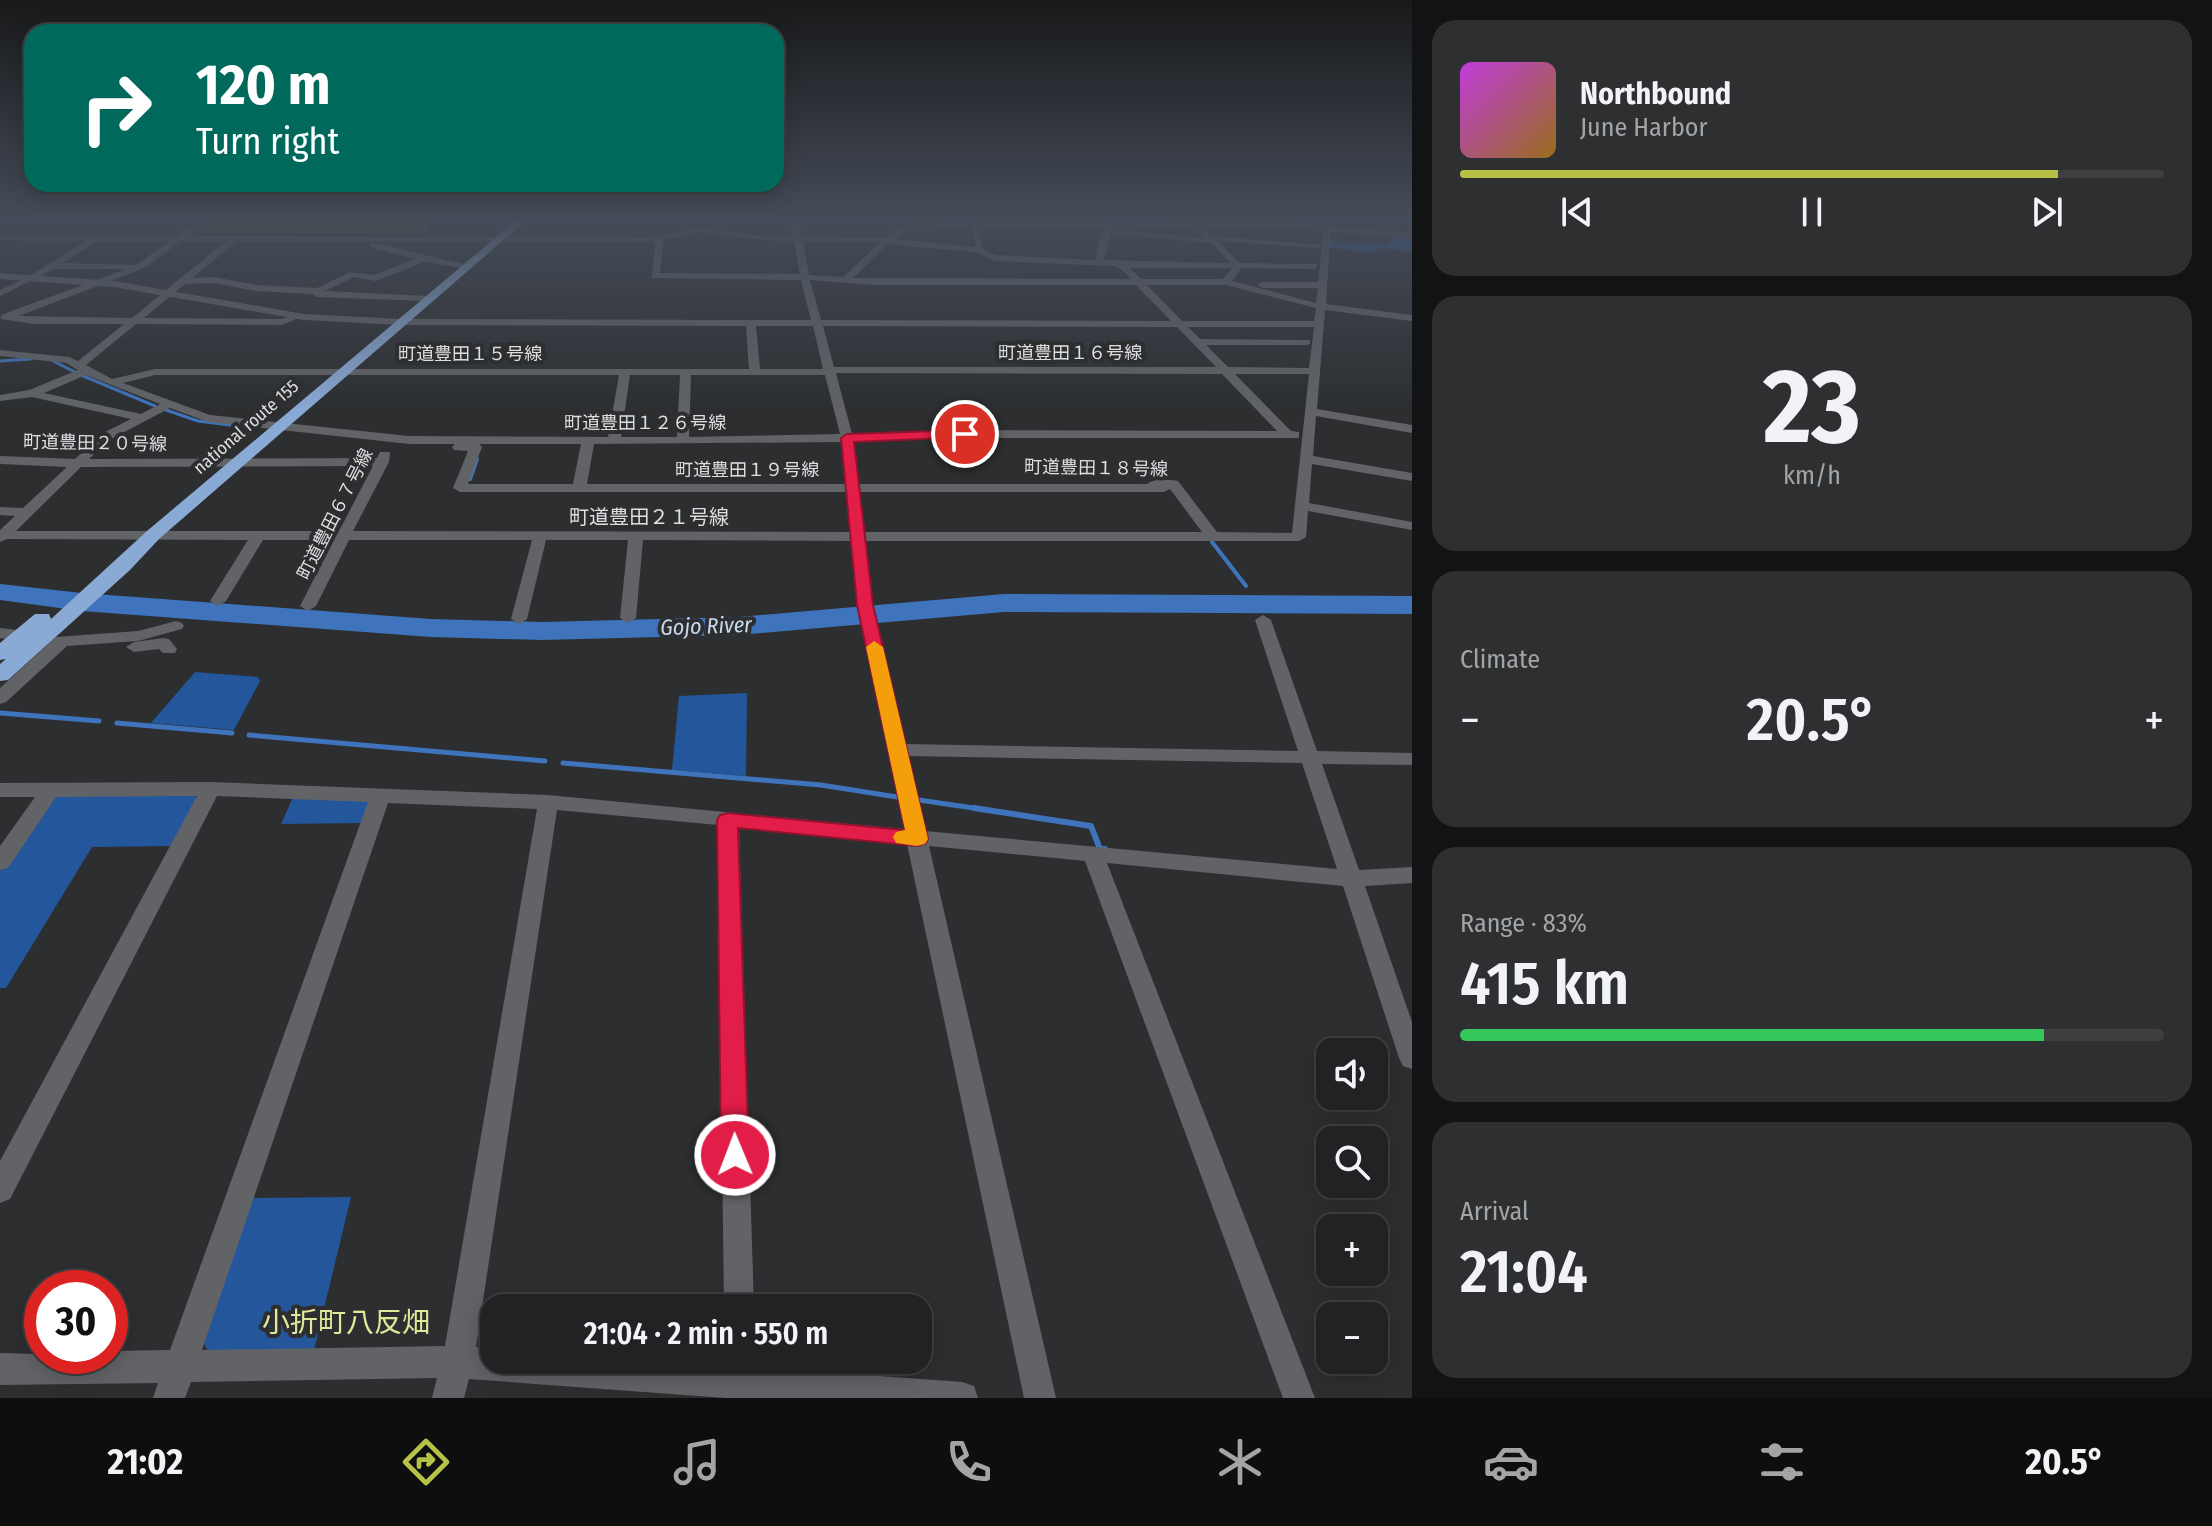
<!DOCTYPE html>
<html lang="en">
<head>
<meta charset="utf-8">
<style>
  body { margin:0; font-family:"Fira Sans Condensed","Noto Sans JP",sans-serif; background:#2d2f31; color:#f1f3f6; height:100vh; display:flex; flex-direction:column; font-size:30px; white-space:nowrap }
  * { box-sizing:border-box; margin:0 }
  p { font-size:26px; color:#a2a4a6 }
  .icon { flex:none; width:44px; height:44px; fill:none; stroke:currentColor; stroke-width:2; stroke-linecap:round; stroke-linejoin:round }
  .map { position:relative; flex:1; overflow:hidden }
  .details { display:flex; flex-direction:column; gap:20px; padding:20px; background:#121314; width:800px }
  .details>* { flex:none }
  .guide { position:absolute; left:24px; top:24px; width:760px; height:168px; border-radius:24px; box-shadow:0 4px 20px #0003,0 0 0 2px #3e3f41; background:#00695c; color:#fff; overflow:hidden }
  .buttons { position:absolute; left:1316px; top:1038px; display:grid; gap:16px }
  .buttons a { display:grid; place-items:center; width:72px; height:72px; border-radius:16px; background:#212224; box-shadow:0 4px 20px #0003,0 0 0 2px #3e3f41; font-size:40px }
  .speed { position:absolute; left:24px; top:1270px; display:flex; gap:16px; font-size:40px; font-weight:700; text-align:center }
  .speed>* { display:grid; place-content:center; width:104px; height:104px; border-radius:50%; background:#212224; box-shadow:0 4px 20px #0003,0 0 0 2px #3e3f41; line-height:1 }
  .speed .limit { border:12px solid #d22; background:#fff; color:#111 }
  .pin { position:absolute; display:grid; place-items:center; width:68px; height:68px; color:#fff; margin:-34px; border:4px solid #fff; border-radius:50%; box-shadow:0 2px 8px #0007 }
  .me { position:absolute; width:88px; margin:-44px; rotate:359deg; stroke-linejoin:round; filter:drop-shadow(0 0 6px #0008) }
  .turn { display:flex; align-items:center; gap:28px; height:168px; padding:0 40px; font-size:36px }
  .turn .icon { width:104px; height:104px; stroke-width:2.5 }
  .turn b { display:block; font-size:56px; line-height:68px }
  .big { font-size:60px; font-weight:600; line-height:1.1 }
  .details .tile { flex:1; display:flex; flex-direction:column; justify-content:center; gap:12px; min-width:0; padding:0 28px; border-radius:24px; background:#2d2f31 }
  .details .dial { align-items:center; gap:0 }
  .dial b { font-size:104px; line-height:1 }
  .song { display:flex; align-items:center; gap:24px }
  .cover { width:96px; height:96px; border-radius:12px; background:linear-gradient(135deg,hsl(290 70% 55%),hsl(40 70% 35%)) }
  .played { height:8px; border-radius:4px; background:linear-gradient(90deg,#b7c148 85%,#3e3f41 85%) }
  .keys { display:flex; justify-content:space-around; direction:ltr }
  .heat { display:flex; justify-content:space-between; align-items:center; font-size:44px; direction:ltr }
  .charge { height:12px; border-radius:6px; background:linear-gradient(90deg,#34c759 83%,#3e3f41 0) }
  .trip { position:absolute; left:480px; top:1294px; width:452px; height:80px; border-radius:24px; background:#212224; box-shadow:0 4px 20px #0003,0 0 0 2px #3e3f41; font-weight:600; line-height:80px; text-align:center }
  .dock { display:flex; height:128px; justify-content:space-around; align-items:center; background:#0d0e0e; color:#a2a4a6 }
  .dock .icon { width:56px; height:56px }
  .dock .selected { color:#b7c148 }
  .dock b { font-size:36px; color:#f1f3f6 }
  main { display:flex; flex:1; min-height:0 }
  .map>svg:first-child { display:block }
</style>
</head>
<body>
<main>
<div class="map">
<svg width="1412" height="1398" viewBox="0 0 1412 1398">
  <rect width="100%" height="100%" fill="#2c2e30"/>
  <!-- green -->
  <g fill="#24569b">
    <path d="M1389 236 1412 239V252L1377 248V253L1329 248 1330 241 1389 244Z"/>
    <path d="M195 672 258 677 260 681 234 730 151 723Z"/>
    <path d="M747 693 746 776 672 770 679 696Z"/>
    <path d="M193 794 198 799 173 846 92 847 6 988H0V871L50 799 58 795Z"/>
    <path d="M293 797 366 800 370 807 364 823 281 824Z"/>
    <path d="M351 1197 314 1350 208 1351 202 1340 250 1198Z"/>
  </g>
  <g fill="none" stroke-linecap="round" stroke-linejoin="round">
    <!-- stream-far3 -->
    <g stroke="#3f73bb" stroke-width="3">
      <path d="M0 361 31 359"/>
      <path d="M53 361 77 373"/>
      <path d="M81 375 155 406"/>
      <path d="M166 410 198 421 254 428"/>
    </g>
    <!-- stream-far2 -->
    <g stroke="#3f73bb" stroke-width="4">
      <path d="M470 479 477 459"/>
      <path d="M1212 542 1246 586"/>
      <path d="M1256 599 1257 604"/>
    </g>
    <!-- stream-far1 -->
    <g stroke="#3f73bb" stroke-width="5">
      <path d="M0 713 99 721"/>
      <path d="M117 723 232 733"/>
      <path d="M249 735 545 761"/>
      <path d="M563 763 821 785 897 797"/>
      <path d="M919 800 987 810"/>
    </g>
    <!-- stream -->
    <path stroke="#3f73bb" stroke-width="6" d="M974 808 1091 826 1100 849H1105"/>
    <!-- river -->
    <path fill="#3f73bb" fill-rule="evenodd" d="M0 584 82 593 431 619 542 622 738 617 1004 594 1412 596V614L1004 612 738 635 542 640 431 637 82 611 0 600Z"/>
  </g>
  <!-- building -->
  <path fill="#585e07" d="M222 217H436L424 234 199 233Z"/>
  <g fill="none" stroke-linecap="round" stroke-linejoin="round">
    <!-- minor -->
    <g fill="#616366" fill-rule="evenodd">
      <path d="M203 217H212L188 236 654 237 699 228 762 236H793L790 217H798L802 236 884 238 908 224 904 217H912L915 227 894 239 976 247 968 217H976L983 249 996 255 1095 260 1100 238 1105 230 1091 217H1099L1113 229 1205 238 1191 223 1195 221 1212 236 1322 245 1324 227 1331 225 1326 304 1412 315V321L1325 310 1317 409 1412 425V433L1316 416 1313 456 1412 473V481L1312 464 1309 503 1412 522V530L1308 511 1306 537 1299 541H866L874 610 905 744 1298 751 1255 620 1263 615 1271 620 1317 751 1412 753V765L1322 764 1359 870 1412 867V883L1365 886 1412 1022V1069L1403 1066 1399 1058 1343 886 1107 863 1315 1398H1283L1085 861 929 846 1056 1398H1024L907 844 739 827 754 1308H724L718 825 557 810 476 1347 494 1349V1360H656L724 1365V1360H756V1367L962 1382 974 1386 978 1398H725L469 1379 464 1398H432L437 1378 191 1382 185 1398H153L158 1383 0 1385V1353L110 1356V1351L170 1350 368 802 217 796 10 1199 0 1203V1161L197 796 56 797 8 868 0 870V846L35 797H0V783L211 782 548 795 904 829 858 610 851 541 643 540 636 618 628 623 620 618 628 540H546L527 619 519 624 511 619 532 540H349L316 606 308 611 300 606 334 540H263L226 601 218 606 210 601 248 540 7 539 0 542V530L15 516 0 515V507L23 508 67 467 0 464V456L75 459 101 434 131 419 32 397 0 401V395L29 390 78 370 66 363 0 356V350L69 357 78 361 124 324H34L1 319V315L126 269H54L0 296V290L28 277 86 241 0 240V236H177ZM699 232 762 240 794 241 800 274 660 273 664 239ZM1111 234 1211 243 1230 263 1104 260ZM98 241H170L136 265 62 263ZM181 241H226L132 318 19 316 144 268ZM237 241H655L652 278 801 280 811 320 401 319 396 322 401 325 746 326 749 369H155L112 379 86 365 136 324 282 325 303 316 298 313 281 319 144 318 185 284 214 283 256 291 313 294 317 297 425 301 428 300V296L325 291 354 277 376 281 424 262 463 268 467 265 372 242 369 247 414 259 375 275 350 272 317 288 256 285 214 277 192 278ZM803 241 877 242 879 243 843 277 809 275ZM1218 241 1318 248 1322 245 1318 282H1262L1257 285 1262 288H1318L1316 303 1232 281 1241 268 1315 269 1318 264 1240 263ZM887 244 976 252 994 261 1113 266 1120 268 1131 279 853 278ZM1130 268H1232L1223 279H1141ZM810 280 875 285H1136L1171 321 821 320ZM1147 285H1226L1316 308 1314 321H1182ZM756 326H813L823 369H760ZM823 326 1177 327 1216 367H834ZM1188 327H1314L1309 368 1228 367 1206 345H1306L1310 344V340L1200 339ZM836 373 1222 374 1277 431 965 430 852 434ZM1235 374H1309L1292 533 1217 532 1178 481C1169 479 1154 478 1147 484H859L854 441 965 438H1299V432L1291 431ZM86 375 160 404 141 414 44 393ZM155 375H619L608 437 409 436 210 415 123 383ZM630 375H680L677 437H621ZM691 375H825L840 434 689 437ZM170 408 208 422 409 444H455L452 447 454 450 468 451 453 488 460 492H846L850 532 353 531 389 462 390 452H380L377 458 89 459 109 440ZM841 442 845 484H587L594 444ZM479 444H581L573 484H468L482 447ZM373 466 339 531H16L81 467ZM1170 489 1202 532H865L860 492H1164ZM908 756 1302 763 1337 869 925 831ZM388 803 537 809 445 1346 202 1350Z"/>
      <path d="M176 621 182 623 184 626 182 629 138 641 67 646 6 702 0 704V688L56 637 138 631Z"/>
      <path d="M0 628 33 632 41 637 33 642 0 638Z"/>
      <path d="M163 638 169 639 177 649 175 653H163L159 649 134 652 126 647 134 642Z"/>
    </g>
    <!-- tertiary -->
    <path fill="#616366" fill-rule="evenodd" d="M836 217 996 223 1265 220 1412 233V239L1265 226 996 229 840 220Z"/>
    <!-- secondary -->
    <path fill="#616366" fill-rule="evenodd" d="M0 273 114 281 304 314 401 319 407 322 401 325 304 320 114 287 0 279Z"/>
    <!-- trunk -->
    <path fill="#8aaad6" fill-rule="evenodd" d="M520 217H530L159 539 130 570 8 680 0 681V664L6 659 0 660V643L35 614H49L51 619 147 531Z"/>
  </g>
  <!-- sky -->
  <linearGradient id="sky" x2="0" y2="1"><stop stop-color="#18191a"/><stop offset="0.53" stop-color="#454c59"/><stop offset="1" stop-color="#454c59" stop-opacity="0"/></linearGradient>
  <rect width="1412" height="412" fill="url(#sky)"/>
  <!-- route -->
  <path fill="#e11d48" stroke="#92132f" stroke-width="2" d="M965 430 969 432V437L854 442 873 605 928 839 925 844 917 846 738 828 749 1155 745 1165 735 1169 725 1165 721 1155 717 820 720 815 728 813 905 830 857 605 841 438 847 434Z"/>
  <!-- slow -->
  <path fill="#f59e0b" d="M874 641 883 647 928 839 925 844 917 846 896 843 893 837 896 832 905 830 866 647Z"/>
  <g text-anchor="middle" dominant-baseline="central" stroke-width="8" stroke-linejoin="round" paint-order="stroke">
    <!-- far-street labels -->
    <g font-size="18" fill="#dddee0" stroke="#2c2e30">
      <text x="1070" y="353">町道豊田１６号線</text>
      <text x="470" y="354">町道豊田１５号線</text>
      <text x="645" y="423">町道豊田１２６号線</text>
      <text transform="translate(246 427) rotate(-41)">national route 155</text>
      <text transform="translate(95 443) rotate(1)">町道豊田２０号線</text>
      <text transform="translate(1096 468) rotate(1)">町道豊田１８号線</text>
      <text x="747" y="470">町道豊田１９号線</text>
      <text transform="translate(335 514) rotate(-63)">町道豊田６７号線</text>
    </g>
    <!-- street labels -->
    <g font-size="20" fill="#dddee0" stroke="#2c2e30">
      <text x="649" y="517">町道豊田２１号線</text>
    </g>
    <!-- water labels -->
    <g font-size="22" font-style="italic" fill="#cad8ec" stroke="#2c2e30">
      <text transform="translate(706 626) rotate(-2)">Gojo River</text>
    </g>
    <!-- near-quarter labels -->
    <g font-size="28" fill="#e0e99b" stroke="#2c2e30">
      <text x="346" y="1322">小折町八反畑</text>
    </g>
  </g>
</svg>
<div class="buttons">
<a><svg class="icon" aria-label="sound" viewBox="0 0 24 24"><path d="M4 9h4l5-4v14l-5-4H4zM17 9q2 3 0 6"/></svg></a>
<a><svg class="icon" aria-label="search" viewBox="0 0 24 24"><circle cx="10" cy="10" r="6"/><path d="M15 15l6 6"/></svg></a>
<a>+</a>
<a>−</a>
</div>
<div class="speed"><div class="limit">30</div></div>
<div class="pin" style="left:965px;top:434px;background:#d93025"><svg class="icon" aria-label="arrive" viewBox="0 0 24 24"><path d="M6 21V4h12l-3 4 3 4H6"/></svg></div>
<svg class="me" style="left:735px;top:1155px" viewBox="-20 -20 40 40"><circle r="17" fill="#e11d48" stroke="#fff" stroke-width="3"/><path d="M0-11L8 9 0 5-8 9z" fill="#fff"/></svg>
<div class="trip">21:04 · 2 min · 550 m</div>
<div class="guide">
<div class="turn"><svg class="icon" aria-label="right" viewBox="0 0 24 24"><path d="M7 20v-9h11M14 6l5 5-5 5"/></svg><div><b>120 m</b>Turn right</div></div>
</div>
</div>
<section class="details">
<div class="tile">
<div class="song"><i class="cover"></i><div><b>Northbound</b><p>June Harbor</p></div></div>
<div class="played"></div>
<div class="keys"><svg class="icon" aria-label="previous" viewBox="0 0 24 24"><path d="M18 5L8 12l10 7zM5 5v14"/></svg><svg class="icon" aria-label="pause" viewBox="0 0 24 24"><path d="M8 5v14M16 5v14"/></svg><svg class="icon" aria-label="next" viewBox="0 0 24 24"><path d="M6 5l10 7-10 7zM19 5v14"/></svg></div>
</div>
<div class="tile dial"><b>23</b><p>km/h</p></div>
<div class="tile"><p>Climate</p>
<div class="heat"><a>−</a><b class="big">20.5°</b><a>+</a></div>
</div>
<div class="tile"><p>Range · 83%</p><b class="big">415 km</b><div class="charge"></div></div>
<div class="tile"><p>Arrival</p><b class="big">21:04</b></div>
</section>
</main>
<nav class="dock">
<b>21:02</b>
<svg class="icon selected" aria-label="directions" viewBox="0 0 24 24"><path d="M12 3l9 9-9 9-9-9zM9 14v-3h6M13 9l2 2-2 2"/></svg>
<svg class="icon" aria-label="music" viewBox="0 0 24 24"><path d="M9 18V5l10-2v13"/><circle cx="6" cy="18" r="3"/><circle cx="16" cy="16" r="3"/></svg>
<svg class="icon" aria-label="phone" viewBox="0 0 24 24"><path d="M5 4h4l2 5-3 2q2 4 5 5l2-3 5 2v4C11 20 4 13 5 4z"/></svg>
<svg class="icon" aria-label="climate" viewBox="0 0 24 24"><path d="M12 3v18M4 7l16 10M4 17L20 7"/></svg>
<svg class="icon" aria-label="car" viewBox="0 0 24 24"><path d="M5 17H2v-5l4-1 3-4h7l3 4 3 1v5h-3M9 17h6M6 11h13"/><circle cx="7" cy="17" r="2"/><circle cx="17" cy="17" r="2"/></svg>
<svg class="icon" aria-label="filters" viewBox="0 0 24 24"><path d="M4 7h16M4 17h16"/><circle cx="9" cy="7" r="2"/><circle cx="15" cy="17" r="2"/></svg>
<b>20.5°</b>
</nav>
</body>
</html>
